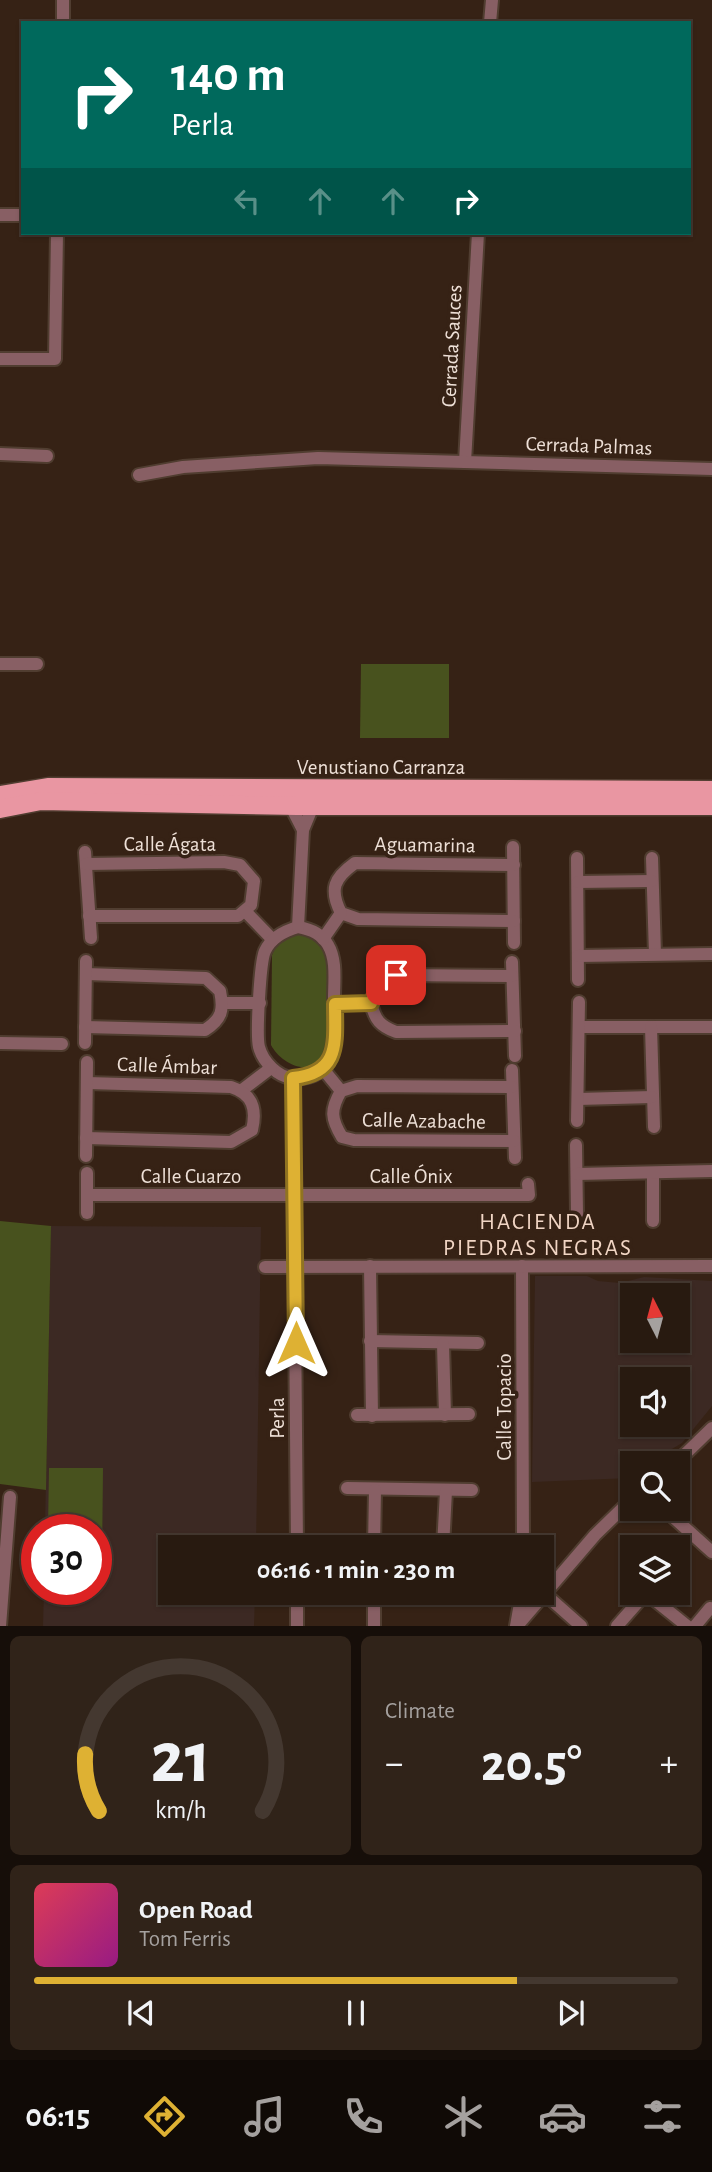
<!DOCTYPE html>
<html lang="en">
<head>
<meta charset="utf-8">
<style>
  body { margin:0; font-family:"Alegreya Sans",sans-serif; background:#302319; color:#f1f3f6; height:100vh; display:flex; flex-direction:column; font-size:26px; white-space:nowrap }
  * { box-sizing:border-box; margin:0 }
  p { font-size:23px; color:#a5a19f }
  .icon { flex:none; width:38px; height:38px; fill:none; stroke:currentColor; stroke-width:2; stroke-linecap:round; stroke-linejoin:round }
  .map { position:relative; height:1626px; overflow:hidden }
  .details { display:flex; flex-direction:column; gap:10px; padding:10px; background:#160e09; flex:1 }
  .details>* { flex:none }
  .hud { position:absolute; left:21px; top:21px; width:670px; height:214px; border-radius:0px; box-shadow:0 2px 5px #0004,0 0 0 2px #443830; background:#00695c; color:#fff; overflow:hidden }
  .needle { width:46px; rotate:354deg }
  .buttons { position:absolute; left:620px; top:1283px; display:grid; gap:14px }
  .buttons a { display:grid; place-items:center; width:70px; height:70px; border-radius:0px; background:#281a10; box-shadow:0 2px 5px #0004,0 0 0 2px #443830; font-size:35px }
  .speed { position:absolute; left:21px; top:1514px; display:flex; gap:14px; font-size:35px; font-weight:700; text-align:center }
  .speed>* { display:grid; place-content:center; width:91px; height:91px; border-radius:50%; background:#281a10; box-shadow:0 2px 5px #0004,0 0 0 2px #443830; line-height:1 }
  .speed .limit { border:10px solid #d22; background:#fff; color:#111 }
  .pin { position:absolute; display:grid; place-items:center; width:60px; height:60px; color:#fff; margin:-30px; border-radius:14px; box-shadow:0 4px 10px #0006 }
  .me { position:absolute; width:77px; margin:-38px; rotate:0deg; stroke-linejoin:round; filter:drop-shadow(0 0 5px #0008) }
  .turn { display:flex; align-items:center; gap:24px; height:147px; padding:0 35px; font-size:32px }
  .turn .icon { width:91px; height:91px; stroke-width:2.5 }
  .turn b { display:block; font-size:49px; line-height:60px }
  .lanes { display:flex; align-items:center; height:66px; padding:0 35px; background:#0003; justify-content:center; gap:35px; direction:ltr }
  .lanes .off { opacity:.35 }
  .big { font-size:52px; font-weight:700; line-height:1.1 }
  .details .card { flex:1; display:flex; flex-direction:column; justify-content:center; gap:10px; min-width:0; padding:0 24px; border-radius:10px; background:#302319 }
  .details .dial { align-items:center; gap:0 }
  .dial svg { height:182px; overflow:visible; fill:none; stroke:#443830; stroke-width:7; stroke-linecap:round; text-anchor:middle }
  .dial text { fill:#f1f3f6; stroke:none }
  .song { display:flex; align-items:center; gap:21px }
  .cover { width:84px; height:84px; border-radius:10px; background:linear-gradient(135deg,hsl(350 70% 55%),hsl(310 70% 35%)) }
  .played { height:7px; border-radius:4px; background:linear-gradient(90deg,#deb133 75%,#443830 75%) }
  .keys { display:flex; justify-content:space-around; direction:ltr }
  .heat { display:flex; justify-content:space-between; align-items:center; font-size:38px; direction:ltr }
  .details .tiles { flex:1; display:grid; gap:10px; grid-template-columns:1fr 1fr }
  .card:last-child { grid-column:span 2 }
  .trip { position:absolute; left:158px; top:1535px; width:396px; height:70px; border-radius:0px; background:#281a10; box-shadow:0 2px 5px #0004,0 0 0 2px #443830; font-weight:700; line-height:70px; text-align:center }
  .dock { display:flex; height:112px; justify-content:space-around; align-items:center; background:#100a06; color:#a5a19f }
  .dock .icon { width:49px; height:49px }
  .dock .current { color:#deb133 }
  .dock b { font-size:32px; color:#f1f3f6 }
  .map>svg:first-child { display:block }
</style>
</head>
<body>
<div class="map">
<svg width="712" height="1626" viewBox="0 0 712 1626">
  <rect width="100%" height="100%" fill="#362215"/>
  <!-- education -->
  <g fill="#3c2923" fill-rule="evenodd">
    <path d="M51 1226 261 1227 256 1547H170V1592L255 1593 254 1626H43L44 1589H96V1530L45 1529Z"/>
    <path d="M535 1276H587L598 1281 620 1283 644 1277 712 1281V1406L682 1443 648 1463H632L631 1478 532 1482ZM632 1295H677V1340H632ZM632 1379H677V1424H632Z"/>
  </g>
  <!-- green -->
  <g fill="#48521e">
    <path d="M361 664H449V738H360Z"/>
    <path d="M296 933C305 933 319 939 324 946 333 962 333 1036 325 1053 312 1080 281 1064 271 1045L272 955 276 945Z"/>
    <path d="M0 1221 51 1226 46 1490 0 1484Z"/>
    <path d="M49 1468H103L102 1562H96V1530L48 1529Z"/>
  </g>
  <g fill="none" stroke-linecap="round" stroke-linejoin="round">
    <!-- minor casing -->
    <g stroke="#503d30" stroke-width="16">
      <g id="minor">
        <path d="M63 23V0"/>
        <path d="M490 23 492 0"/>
        <path d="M0 215H23"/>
        <path d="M0 359H55L57 233"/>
        <path d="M0 454 47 456"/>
        <path d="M465 462 478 233"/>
        <path d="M139 475 183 467 318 458 712 469"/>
        <path d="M0 664H37"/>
        <path d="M287 799 303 830"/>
        <path d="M513 847 514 943"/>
        <path d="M85 852 91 938"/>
        <path d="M577 858 578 980"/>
        <path d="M652 858 655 954"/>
        <path d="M86 864 224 862 240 865 254 881 251 905 238 916H89"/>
        <path d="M578 882 652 881"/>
        <path d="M245 911 273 940"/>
        <path d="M514 921 358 919 341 913C329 889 334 878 355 863L514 865"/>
        <path d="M298 927C310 929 322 934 328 945 337 960 334 981 334 998 335 1030 340 1082 292 1078 278 1077 263 1062 259 1047 256 1035 260 962 265 951 271 938 284 931 298 927Z"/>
        <path d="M298 927 303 830 320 789"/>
        <path d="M323 939 341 913"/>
        <path d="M578 956 712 954"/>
        <path d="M512 962 515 1056"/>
        <path d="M512 976 396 975 382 981 371 1003C375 1020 380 1026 396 1032L515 1031"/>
        <path d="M222 1003H260"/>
        <path d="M335 1004 371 1003"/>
        <path d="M85 1027 205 1030C222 1019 224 1010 220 991L206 978 86 974"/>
        <path d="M579 1027H712"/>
        <path d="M651 1027 654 1127"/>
        <path d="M0 1043 62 1044"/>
        <path d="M85 1043 86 961"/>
        <path d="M323 1069 341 1091"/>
        <path d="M512 1070 515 1158"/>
        <path d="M293 1078 297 1547"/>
        <path d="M512 1087 357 1086 341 1091C330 1110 331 1119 342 1137L354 1140 514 1141"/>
        <path d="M242 1090 271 1068"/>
        <path d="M578 1099 652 1097"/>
        <path d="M577 1121 579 1002"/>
        <path d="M86 1138 231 1142 252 1130C257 1109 253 1094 231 1087L87 1083"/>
        <path d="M576 1145 577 1214"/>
        <path d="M86 1156 87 1062"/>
        <path d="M653 1173V1221"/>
        <path d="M577 1174 712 1171"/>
        <path d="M87 1195H529L528 1184"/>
        <path d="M87 1213V1173"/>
        <path d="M370 1266 372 1416"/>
        <path d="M522 1266 523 1547"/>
        <path d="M265 1267 712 1266"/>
        <path d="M370 1341 478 1343"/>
        <path d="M443 1344 445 1415"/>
        <path d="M357 1415 469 1414"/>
        <path d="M676 1463 712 1428"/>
        <path d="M347 1488 472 1490"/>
        <path d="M663 1508 712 1552"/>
        <path d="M374 1547 375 1490"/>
        <path d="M443 1547 446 1491"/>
        <path d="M297 1592V1626"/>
        <path d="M532 1592 546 1595 581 1626"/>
        <path d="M0 1626 10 1497"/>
        <path d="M374 1626V1592"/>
        <path d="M516 1626 522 1592"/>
        <path d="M517 1626 595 1535 632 1499"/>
        <path d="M617 1626 646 1593 687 1626"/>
        <path d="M695 1626 710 1608"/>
      </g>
    </g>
    <!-- primary casing -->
    <g stroke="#503d30" stroke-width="21">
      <g id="primary">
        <path d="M0 795 49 787 712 790"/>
        <path d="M0 809 41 801 297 806H712"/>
      </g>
    </g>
    <!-- minor -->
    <use href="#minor" stroke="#885f64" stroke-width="12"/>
    <!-- primary -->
    <use href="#primary" stroke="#e996a2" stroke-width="18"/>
  </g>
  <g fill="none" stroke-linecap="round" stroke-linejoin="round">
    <!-- route casing -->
    <g stroke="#907321" stroke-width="18">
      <path id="route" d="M296 1343 293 1078C341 1073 335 1042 335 1004L371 1003 382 981 396 975"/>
    </g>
    <!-- route -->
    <use href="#route" stroke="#deb133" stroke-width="12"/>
  </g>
  <g text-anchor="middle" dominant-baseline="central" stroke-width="7" stroke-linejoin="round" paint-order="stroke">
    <!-- street labels -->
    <g font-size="21" fill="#eee0d7" stroke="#362215">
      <text transform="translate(452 346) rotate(-87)">Cerrada Sauces</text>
      <text transform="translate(589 446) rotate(2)">Cerrada Palmas</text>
      <text x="381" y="767">Venustiano Carranza</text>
      <text x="170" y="844">Calle Ágata</text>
      <text transform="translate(425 845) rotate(1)">Aguamarina</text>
      <text transform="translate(167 1066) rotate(2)">Calle Ámbar</text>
      <text transform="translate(424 1121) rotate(1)">Calle Azabache</text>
      <text x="191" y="1176">Calle Cuarzo</text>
      <text x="411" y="1176">Calle Ónix</text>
      <text transform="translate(504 1407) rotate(-90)">Calle Topacio</text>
      <text transform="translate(277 1418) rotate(-90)">Perla</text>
    </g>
    <!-- neighbourhood labels -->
    <g font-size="23" letter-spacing="2" fill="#f1d5c4" stroke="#362215">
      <text x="538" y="1222">HACIENDA<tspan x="538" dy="26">PIEDRAS NEGRAS</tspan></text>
    </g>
  </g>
</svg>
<div class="buttons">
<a><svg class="needle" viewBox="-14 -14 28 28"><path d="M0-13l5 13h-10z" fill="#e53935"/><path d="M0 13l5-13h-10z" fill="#a5a19f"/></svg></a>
<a><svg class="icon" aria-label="sound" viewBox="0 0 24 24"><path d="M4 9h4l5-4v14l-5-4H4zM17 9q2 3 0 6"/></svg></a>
<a><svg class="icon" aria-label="search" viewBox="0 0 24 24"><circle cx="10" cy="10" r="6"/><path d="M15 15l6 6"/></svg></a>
<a><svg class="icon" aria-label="layers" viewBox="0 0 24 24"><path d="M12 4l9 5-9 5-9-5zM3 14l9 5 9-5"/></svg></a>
</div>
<div class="speed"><div class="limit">30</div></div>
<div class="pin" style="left:396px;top:975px;background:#d93025"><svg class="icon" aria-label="arrive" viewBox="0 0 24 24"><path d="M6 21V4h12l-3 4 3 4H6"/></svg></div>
<svg class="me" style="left:296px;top:1343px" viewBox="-20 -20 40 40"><path d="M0-17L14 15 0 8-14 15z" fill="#deb133" stroke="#fff" stroke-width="4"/></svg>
<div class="trip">06:16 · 1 min · 230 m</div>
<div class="hud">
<div class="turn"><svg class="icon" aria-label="right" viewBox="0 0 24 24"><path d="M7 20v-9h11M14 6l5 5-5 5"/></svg><div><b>140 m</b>Perla</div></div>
<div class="lanes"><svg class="icon off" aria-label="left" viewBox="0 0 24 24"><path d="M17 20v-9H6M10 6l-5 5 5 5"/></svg><svg class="icon off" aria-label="ahead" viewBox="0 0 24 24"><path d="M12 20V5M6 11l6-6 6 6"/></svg><svg class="icon off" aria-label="ahead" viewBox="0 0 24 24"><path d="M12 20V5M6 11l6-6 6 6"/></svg><svg class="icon" aria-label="right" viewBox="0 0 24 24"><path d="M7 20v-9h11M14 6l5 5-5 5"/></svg></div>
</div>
</div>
<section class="details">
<div class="tiles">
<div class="card dial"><svg viewBox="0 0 100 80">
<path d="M14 69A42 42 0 1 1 86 69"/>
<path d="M14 69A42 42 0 0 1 8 44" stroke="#deb133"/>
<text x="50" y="56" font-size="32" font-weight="700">21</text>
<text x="50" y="72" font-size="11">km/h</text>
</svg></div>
<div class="card"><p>Climate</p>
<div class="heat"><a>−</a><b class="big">20.5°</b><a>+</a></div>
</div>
<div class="card">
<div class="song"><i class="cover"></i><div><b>Open Road</b><p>Tom Ferris</p></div></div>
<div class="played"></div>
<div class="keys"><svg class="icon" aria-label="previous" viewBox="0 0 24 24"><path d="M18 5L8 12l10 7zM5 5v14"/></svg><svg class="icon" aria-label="pause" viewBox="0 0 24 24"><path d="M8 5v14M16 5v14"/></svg><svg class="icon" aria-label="next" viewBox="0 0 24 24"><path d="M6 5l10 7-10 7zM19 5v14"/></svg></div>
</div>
</div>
</section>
<nav class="dock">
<b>06:15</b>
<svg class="icon current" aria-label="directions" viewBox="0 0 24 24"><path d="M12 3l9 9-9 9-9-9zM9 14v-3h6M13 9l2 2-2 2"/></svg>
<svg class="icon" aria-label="music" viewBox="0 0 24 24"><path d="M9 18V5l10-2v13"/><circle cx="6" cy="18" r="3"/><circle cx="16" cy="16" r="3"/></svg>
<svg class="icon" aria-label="phone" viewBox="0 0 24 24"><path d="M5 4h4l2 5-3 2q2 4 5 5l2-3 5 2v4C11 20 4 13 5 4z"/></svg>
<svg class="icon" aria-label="climate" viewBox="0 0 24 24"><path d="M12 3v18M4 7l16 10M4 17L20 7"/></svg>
<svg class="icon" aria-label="car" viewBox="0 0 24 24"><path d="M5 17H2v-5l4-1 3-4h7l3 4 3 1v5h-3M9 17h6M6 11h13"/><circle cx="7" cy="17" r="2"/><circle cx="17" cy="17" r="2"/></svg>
<svg class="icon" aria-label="filters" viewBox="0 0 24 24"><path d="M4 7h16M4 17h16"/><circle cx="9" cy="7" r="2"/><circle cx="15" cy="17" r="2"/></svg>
</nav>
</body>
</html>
